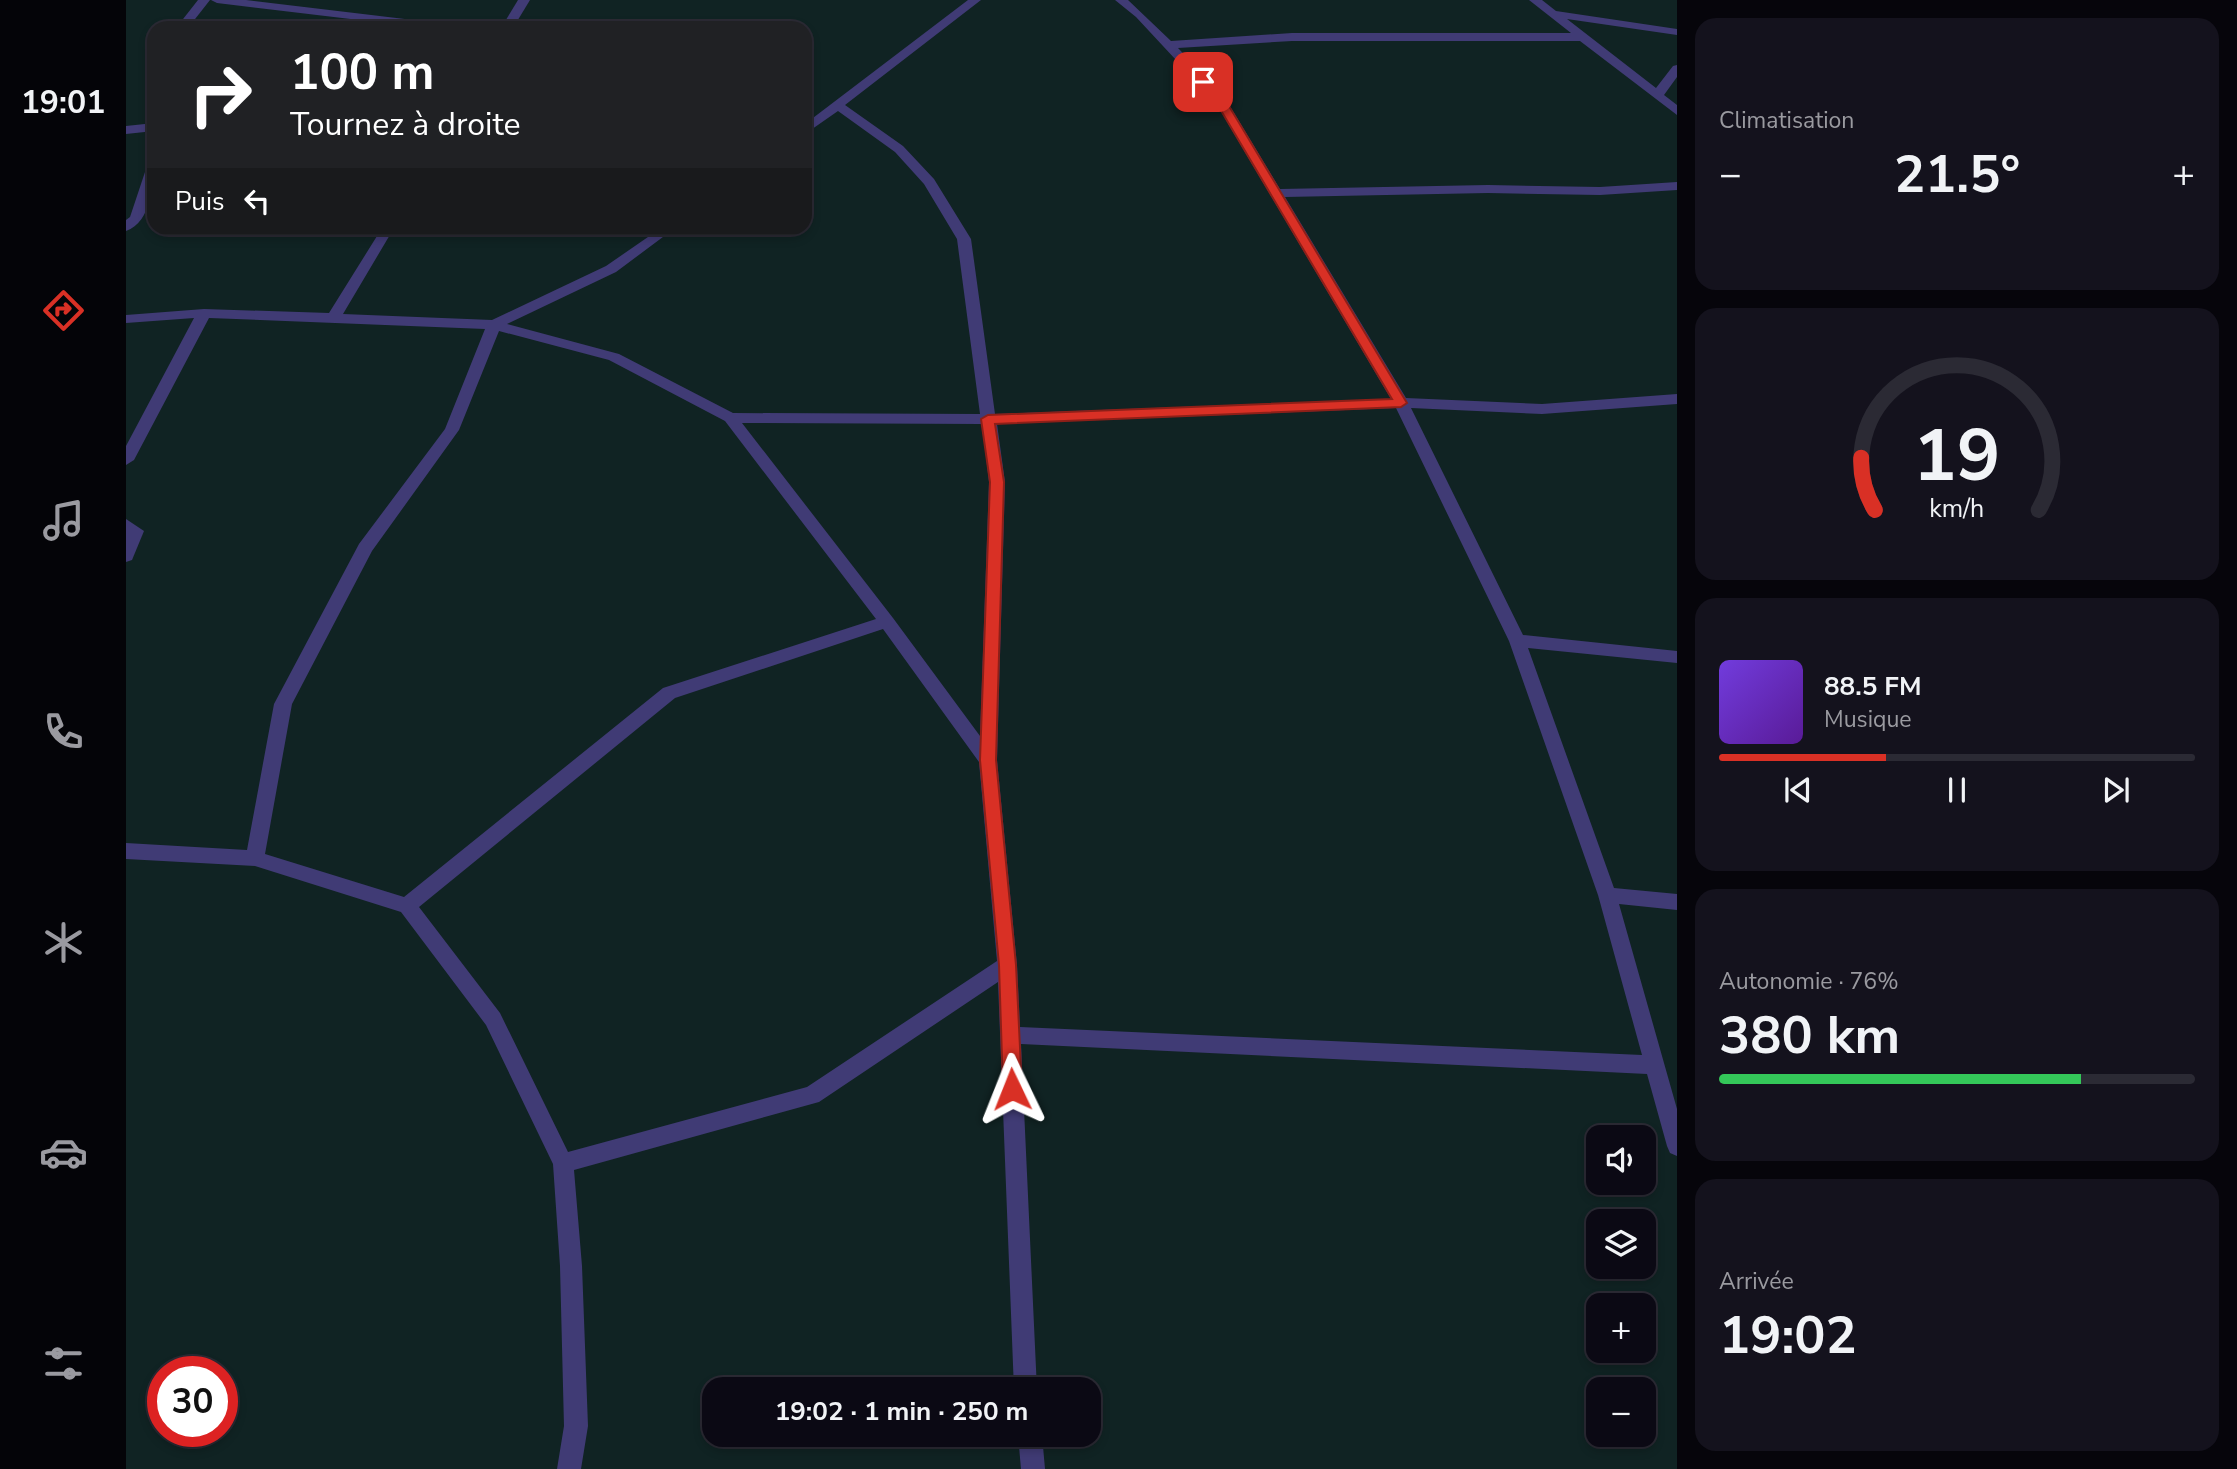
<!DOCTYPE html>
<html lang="fr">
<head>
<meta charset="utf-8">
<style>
  body { margin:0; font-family:"Nunito Sans",sans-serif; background:#14121d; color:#f1f3f6; height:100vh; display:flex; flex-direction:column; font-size:26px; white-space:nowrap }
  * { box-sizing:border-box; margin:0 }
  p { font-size:23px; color:#9a9aa0 }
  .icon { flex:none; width:38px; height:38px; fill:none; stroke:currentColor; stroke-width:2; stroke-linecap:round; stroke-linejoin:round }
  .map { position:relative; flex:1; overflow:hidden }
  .side { display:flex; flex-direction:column; gap:18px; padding:18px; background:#06050b; width:560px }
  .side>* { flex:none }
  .top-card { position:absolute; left:21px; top:21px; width:665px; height:214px; border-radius:21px; box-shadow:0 4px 10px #0003,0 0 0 2px #2b2a34; background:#202124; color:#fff; overflow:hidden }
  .buttons { position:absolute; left:1460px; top:1125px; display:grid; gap:14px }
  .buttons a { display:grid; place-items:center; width:70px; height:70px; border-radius:14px; background:#0b0914; box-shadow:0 4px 10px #0003,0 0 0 2px #2b2a34; font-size:35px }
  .speed { position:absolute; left:21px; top:1356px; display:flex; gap:14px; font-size:35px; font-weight:700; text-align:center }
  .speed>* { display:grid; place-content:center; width:91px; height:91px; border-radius:50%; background:#0b0914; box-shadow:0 4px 10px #0003,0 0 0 2px #2b2a34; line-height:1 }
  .speed .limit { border:10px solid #d22; background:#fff; color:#111 }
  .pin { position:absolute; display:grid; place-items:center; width:60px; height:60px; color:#fff; margin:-30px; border-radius:14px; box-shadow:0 4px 10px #0006 }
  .me { position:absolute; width:77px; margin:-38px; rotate:358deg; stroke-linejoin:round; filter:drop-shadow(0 0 5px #0008) }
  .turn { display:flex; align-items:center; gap:24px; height:147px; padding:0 28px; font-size:32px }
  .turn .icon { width:91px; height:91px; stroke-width:2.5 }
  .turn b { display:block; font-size:49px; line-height:60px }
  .then { display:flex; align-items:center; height:66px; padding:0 28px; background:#0003; gap:14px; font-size:26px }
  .big { font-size:52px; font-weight:700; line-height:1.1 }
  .side .tile { flex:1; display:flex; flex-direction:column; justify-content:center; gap:10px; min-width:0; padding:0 24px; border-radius:21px; background:#14121d }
  .side .dial { align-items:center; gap:0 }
  .dial svg { height:182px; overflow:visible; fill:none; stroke:#2b2a34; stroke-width:7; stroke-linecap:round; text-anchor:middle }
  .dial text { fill:#f1f3f6; stroke:none }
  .song { display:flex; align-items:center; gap:21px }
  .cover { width:84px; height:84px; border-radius:10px; background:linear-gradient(135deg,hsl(260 70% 55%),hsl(270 70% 35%)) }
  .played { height:7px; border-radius:4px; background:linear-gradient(90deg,#d93025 35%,#2b2a34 35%) }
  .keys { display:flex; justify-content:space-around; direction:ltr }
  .heat { display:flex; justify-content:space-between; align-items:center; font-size:38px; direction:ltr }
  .charge { height:10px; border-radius:5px; background:linear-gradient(90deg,#34c759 76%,#2b2a34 0) }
  .trip { position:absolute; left:576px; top:1377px; width:399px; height:70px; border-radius:21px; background:#0b0914; box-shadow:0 4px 10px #0003,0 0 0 2px #2b2a34; font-weight:700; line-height:70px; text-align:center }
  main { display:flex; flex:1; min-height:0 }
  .menu { display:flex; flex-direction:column; width:126px; justify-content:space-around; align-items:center; background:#040408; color:#9a9aa0 }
  .menu .icon { width:49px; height:49px }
  .menu .active { color:#d93025 }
  .menu b { font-size:32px; color:#f1f3f6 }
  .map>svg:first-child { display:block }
</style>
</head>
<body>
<main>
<nav class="menu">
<b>19:01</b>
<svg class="icon active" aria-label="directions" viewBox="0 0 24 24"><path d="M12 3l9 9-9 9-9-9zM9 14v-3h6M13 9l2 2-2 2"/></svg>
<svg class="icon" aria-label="music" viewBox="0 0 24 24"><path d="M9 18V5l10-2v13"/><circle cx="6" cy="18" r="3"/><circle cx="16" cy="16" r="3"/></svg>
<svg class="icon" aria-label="phone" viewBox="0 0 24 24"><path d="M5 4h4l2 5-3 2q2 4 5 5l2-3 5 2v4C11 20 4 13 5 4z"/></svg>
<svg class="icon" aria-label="climate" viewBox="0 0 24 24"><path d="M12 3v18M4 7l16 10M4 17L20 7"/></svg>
<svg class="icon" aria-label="car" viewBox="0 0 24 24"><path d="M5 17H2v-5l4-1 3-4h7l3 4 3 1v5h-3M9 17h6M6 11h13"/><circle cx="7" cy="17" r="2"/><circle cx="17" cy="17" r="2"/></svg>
<svg class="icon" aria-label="filters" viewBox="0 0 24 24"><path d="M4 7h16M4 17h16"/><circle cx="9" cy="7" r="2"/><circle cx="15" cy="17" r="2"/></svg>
</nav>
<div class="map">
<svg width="1551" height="1469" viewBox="0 0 1551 1469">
  <rect width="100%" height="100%" fill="#0f0c1a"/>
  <!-- green -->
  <path fill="#102323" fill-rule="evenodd" d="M0 0H1551V1469H0ZM28 28H679V228H28ZM1472 1138H1517V1183H1472ZM1472 1222H1517V1267H1472ZM1472 1306H1517V1351H1472ZM37 1372H96V1432H37ZM588 1390H962V1435H588ZM1472 1390H1517V1435H1472Z"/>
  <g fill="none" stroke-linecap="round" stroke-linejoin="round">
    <!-- minor -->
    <g fill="#403b75" fill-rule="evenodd">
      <path d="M72 0H84L62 28H50Z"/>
      <path d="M85 0H120L329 25 335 28H300L91 3Z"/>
      <path d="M392 0H404L387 28H375Z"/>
      <path d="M842 0H855L719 105 777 146 808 179 845 239 869 414 1265 399 1090 103 1010 17 989 0H1002L1045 41 1166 33H1445L1403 0H1416L1430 11 1551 29V35L1441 19 1530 88 1547 66 1551 65V77L1538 95 1551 105V115L1454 41H1166L1052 48 1099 98 1154 189 1362 185 1474 187 1551 182V190L1474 195 1362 193 1159 197 1280 398 1416 404 1551 394V404L1416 414 1285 408 1397 635 1551 651V663L1402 648 1488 888 1551 894V910L1493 904 1551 1109V1156L1544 1153 1541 1146 1521 1074 895 1044 911 1390H888L872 982 693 1102 448 1170 456 1266 462 1426 455 1469H431L438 1426 434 1266 427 1164 360 1025 275 912 129 866 0 859V843L121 850 148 704 233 544 319 429 359 329 83 318 8 460 0 465V446L68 318 0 323V315L78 309 203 313 256 228H268L217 314 366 320 480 266 535 228H549L490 272 381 324 493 354 607 413 854 414 831 239 798 184 769 152 712 111 679 134V124ZM373 331 483 360 599 421 750 619 537 688 278 897 139 854 166 704 246 551 333 430ZM1270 408 1383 641 1472 895 1516 1055 894 1027 891 965 871 760 879 482 871 424ZM616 423 856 424 863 482 854 736 767 618ZM757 629 853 762 871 961 681 1087 442 1152 374 1013 293 907 549 698Z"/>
      <path d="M28 123V131L0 134V126Z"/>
      <path d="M28 159C28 182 26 222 0 231V220L4 217 22 163Z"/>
      <path d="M0 519 18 531 6 560 0 562Z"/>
      <path d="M892 1435H916L919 1469H895Z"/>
    </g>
  </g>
  <!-- route -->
  <path fill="#d93025" stroke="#8d1f18" stroke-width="2" d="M1073 80H1081L1100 101 1281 403 1275 407 869 424 878 482 870 760 890 965 896 1089 893 1095 886 1097 880 1095 877 1089 873 965 854 760 864 482 855 419 862 415 1266 399 1090 102 1073 85Z"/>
</svg>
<div class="buttons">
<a><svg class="icon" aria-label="sound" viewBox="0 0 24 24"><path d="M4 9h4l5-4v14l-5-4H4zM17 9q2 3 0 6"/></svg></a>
<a><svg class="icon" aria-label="layers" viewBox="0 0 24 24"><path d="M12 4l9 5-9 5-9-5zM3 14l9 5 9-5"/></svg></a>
<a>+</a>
<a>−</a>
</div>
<div class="speed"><div class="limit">30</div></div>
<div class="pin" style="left:1077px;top:82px;background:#d93025"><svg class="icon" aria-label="arrive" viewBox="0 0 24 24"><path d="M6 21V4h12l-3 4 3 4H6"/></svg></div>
<svg class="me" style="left:886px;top:1089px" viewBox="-20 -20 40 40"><path d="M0-17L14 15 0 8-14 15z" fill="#d93025" stroke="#fff" stroke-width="4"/></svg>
<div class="trip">19:02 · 1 min · 250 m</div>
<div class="top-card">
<div class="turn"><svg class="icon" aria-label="right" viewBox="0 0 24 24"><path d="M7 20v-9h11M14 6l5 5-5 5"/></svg><div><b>100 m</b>Tournez à droite</div></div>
<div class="then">Puis<svg class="icon" aria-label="left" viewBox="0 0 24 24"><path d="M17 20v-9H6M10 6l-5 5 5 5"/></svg></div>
</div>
</div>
<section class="side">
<div class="tile"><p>Climatisation</p>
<div class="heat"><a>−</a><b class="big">21.5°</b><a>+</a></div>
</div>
<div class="tile dial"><svg viewBox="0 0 100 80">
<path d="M14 69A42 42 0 1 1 86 69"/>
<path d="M14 69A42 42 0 0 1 8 46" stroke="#d93025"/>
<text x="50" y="56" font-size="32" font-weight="700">19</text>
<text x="50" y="72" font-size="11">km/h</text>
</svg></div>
<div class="tile">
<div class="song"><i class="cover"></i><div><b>88.5 FM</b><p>Musique</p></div></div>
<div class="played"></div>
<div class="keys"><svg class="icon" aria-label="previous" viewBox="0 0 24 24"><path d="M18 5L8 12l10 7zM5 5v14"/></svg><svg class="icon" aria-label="pause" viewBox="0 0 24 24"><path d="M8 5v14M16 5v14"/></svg><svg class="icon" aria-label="next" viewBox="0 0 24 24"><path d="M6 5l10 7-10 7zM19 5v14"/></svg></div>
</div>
<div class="tile"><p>Autonomie · 76%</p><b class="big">380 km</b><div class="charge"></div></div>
<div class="tile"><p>Arrivée</p><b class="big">19:02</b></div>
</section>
</main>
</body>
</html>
